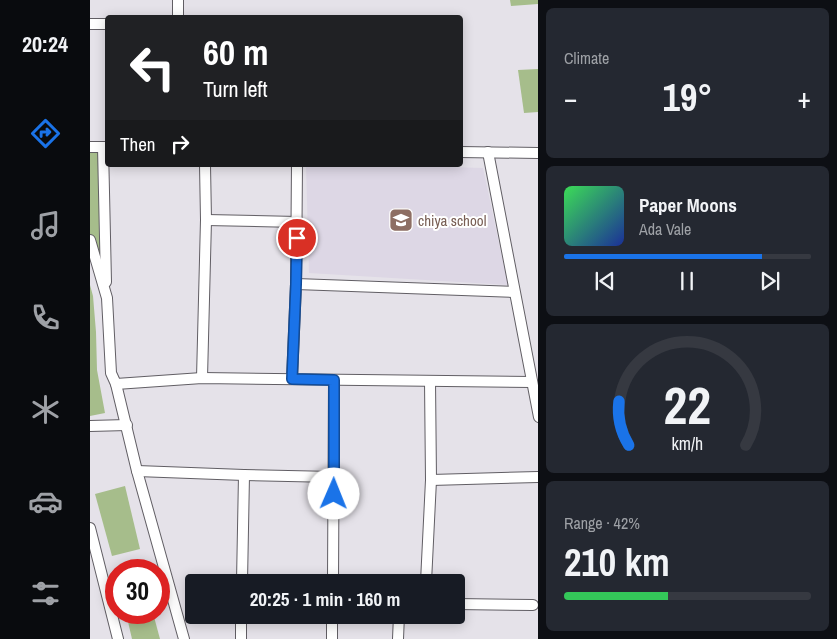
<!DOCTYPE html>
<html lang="en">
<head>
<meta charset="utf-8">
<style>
  body { margin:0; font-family:"Archivo Narrow",sans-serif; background:#242831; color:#f1f3f6; height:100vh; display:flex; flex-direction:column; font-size:19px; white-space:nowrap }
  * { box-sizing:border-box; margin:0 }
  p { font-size:16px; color:#9ea1a6 }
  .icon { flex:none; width:28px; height:28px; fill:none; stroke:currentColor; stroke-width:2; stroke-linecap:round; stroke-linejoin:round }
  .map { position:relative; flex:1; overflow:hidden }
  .drawer { display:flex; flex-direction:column; gap:8px; padding:8px; background:#0d0f14; width:299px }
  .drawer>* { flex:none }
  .hud { position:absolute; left:15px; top:15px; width:358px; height:152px; border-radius:5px; box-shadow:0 2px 12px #0003; background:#202124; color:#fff; overflow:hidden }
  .speed { position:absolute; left:15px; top:559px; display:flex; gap:10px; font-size:25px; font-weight:700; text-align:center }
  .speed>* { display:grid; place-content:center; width:65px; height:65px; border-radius:50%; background:#171b24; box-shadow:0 2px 12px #0003; line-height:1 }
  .speed .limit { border:8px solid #d22; background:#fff; color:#111 }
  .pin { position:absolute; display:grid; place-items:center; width:42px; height:42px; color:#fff; margin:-21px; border:2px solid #fff; border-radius:50%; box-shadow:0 1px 5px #0007 }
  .me { position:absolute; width:55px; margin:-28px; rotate:1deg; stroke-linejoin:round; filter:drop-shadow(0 0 4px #0008) }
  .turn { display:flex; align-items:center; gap:18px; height:105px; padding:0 15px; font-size:22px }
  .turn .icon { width:65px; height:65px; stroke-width:2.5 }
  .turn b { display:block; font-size:35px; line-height:42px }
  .then { display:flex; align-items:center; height:48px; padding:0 15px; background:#0003; gap:10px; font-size:19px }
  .big { font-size:38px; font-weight:800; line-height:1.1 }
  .drawer .tile { flex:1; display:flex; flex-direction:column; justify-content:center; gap:8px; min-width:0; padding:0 18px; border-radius:8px; background:#242831 }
  .drawer .dial { align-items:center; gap:0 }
  .dial svg { height:130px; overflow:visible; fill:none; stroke:#363941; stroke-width:7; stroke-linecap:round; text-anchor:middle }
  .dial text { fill:#f1f3f6; stroke:none }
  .song { display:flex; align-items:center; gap:15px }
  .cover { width:60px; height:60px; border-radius:8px; background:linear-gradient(135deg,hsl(130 70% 55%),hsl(230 70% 35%)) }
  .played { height:5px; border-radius:2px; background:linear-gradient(90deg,#1a73e8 80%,#363941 80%) }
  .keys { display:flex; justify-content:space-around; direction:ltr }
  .heat { display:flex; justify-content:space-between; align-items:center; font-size:28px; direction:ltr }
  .charge { height:8px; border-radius:4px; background:linear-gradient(90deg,#34c759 42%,#363941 0) }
  .trip { position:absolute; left:95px; top:574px; width:280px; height:50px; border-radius:5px; background:#171b24; box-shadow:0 2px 12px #0003; font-weight:800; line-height:50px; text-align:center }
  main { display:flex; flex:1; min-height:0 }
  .tabs { display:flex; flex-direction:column; width:90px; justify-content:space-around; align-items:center; background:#090b0e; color:#9ea1a6 }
  .tabs .icon { width:35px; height:35px }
  .tabs .selected { color:#1a73e8 }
  .tabs b { font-size:22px; color:#f1f3f6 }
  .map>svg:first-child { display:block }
</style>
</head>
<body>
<main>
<nav class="tabs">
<b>20:24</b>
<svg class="icon selected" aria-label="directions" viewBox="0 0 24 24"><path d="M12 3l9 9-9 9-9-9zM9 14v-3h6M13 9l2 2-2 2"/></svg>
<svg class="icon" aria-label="music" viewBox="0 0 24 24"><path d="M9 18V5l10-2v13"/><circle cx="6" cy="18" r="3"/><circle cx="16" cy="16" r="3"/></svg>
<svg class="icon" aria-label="phone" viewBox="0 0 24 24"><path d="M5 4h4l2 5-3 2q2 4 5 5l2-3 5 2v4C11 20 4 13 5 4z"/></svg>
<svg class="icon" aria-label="climate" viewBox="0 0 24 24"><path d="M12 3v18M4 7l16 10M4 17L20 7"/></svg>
<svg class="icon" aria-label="car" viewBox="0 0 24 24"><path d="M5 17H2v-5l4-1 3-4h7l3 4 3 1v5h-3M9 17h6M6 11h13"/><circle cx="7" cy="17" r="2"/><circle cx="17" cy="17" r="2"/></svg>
<svg class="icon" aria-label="filters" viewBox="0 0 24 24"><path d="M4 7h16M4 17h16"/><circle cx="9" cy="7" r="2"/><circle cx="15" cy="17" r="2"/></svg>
</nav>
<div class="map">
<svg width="449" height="639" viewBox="0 0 449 639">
  <rect width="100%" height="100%" fill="#e5e2e9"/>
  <!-- built -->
  <path fill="#ddd7e5" d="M216 165H287L393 168 418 285 219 273Z"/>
  <!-- green -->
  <g fill="#a6bd8b">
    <path d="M420 0H448V4L421 6Z"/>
    <path d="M449 69 448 112 434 113 428 70Z"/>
    <path d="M13 147 17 298 0 240V148Z"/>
    <path d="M0 285 3 296 6 332 7 370 15 413 0 416Z"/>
    <path d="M35 486 50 549 22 556 5 494Z"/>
    <path d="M36 613H63L70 639H42Z"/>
  </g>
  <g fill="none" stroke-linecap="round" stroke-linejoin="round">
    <!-- street casing -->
    <g stroke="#615e64" stroke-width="12">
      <g id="street">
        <path d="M88 0V18"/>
        <path d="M0 24H18"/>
        <path d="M0 147H18"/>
        <path d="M13 147 16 282"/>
        <path d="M370 152 449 153"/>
        <path d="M398 152 449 417"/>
        <path d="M116 220 207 222"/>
        <path d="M0 240 17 298 21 373 26 384 47 471 94 639"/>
        <path d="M206 284 424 292"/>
        <path d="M112 378 116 220 115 165"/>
        <path d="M202 379 206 284 207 165"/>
        <path d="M26 384 112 378 442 382"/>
        <path d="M0 426 37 425"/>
        <path d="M47 471 154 475 244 477"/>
        <path d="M341 480 449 477"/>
        <path d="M0 528 28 639"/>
        <path d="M152 582 154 475"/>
        <path d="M243 582 244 380"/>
        <path d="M336 582 341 480 340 381"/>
        <path d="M366 604 443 605"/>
        <path d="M151 639V615"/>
        <path d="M242 639V615"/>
        <path d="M308 639 309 615"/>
      </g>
    </g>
    <!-- street -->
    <use href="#street" stroke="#fff" stroke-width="10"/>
  </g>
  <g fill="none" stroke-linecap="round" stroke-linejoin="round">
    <!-- route casing -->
    <g stroke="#114b97" stroke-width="12">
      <path id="route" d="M207 238 206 284 202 379 244 380V494"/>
    </g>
    <!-- route -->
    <use href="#route" stroke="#1a73e8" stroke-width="9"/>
  </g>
  <!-- icons -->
  <defs>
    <g id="school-square" transform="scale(1.25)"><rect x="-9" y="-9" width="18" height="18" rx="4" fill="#8d6e63" stroke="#fff"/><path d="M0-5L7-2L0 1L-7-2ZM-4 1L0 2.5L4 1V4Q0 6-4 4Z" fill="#fff"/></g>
  </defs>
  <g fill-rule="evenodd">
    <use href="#school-square" x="311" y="220"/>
  </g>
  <g text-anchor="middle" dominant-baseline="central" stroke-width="4" stroke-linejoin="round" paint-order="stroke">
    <!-- education labels -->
    <g font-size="15" fill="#785e54" stroke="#fff" text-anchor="start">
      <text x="328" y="220">chiya school</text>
    </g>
  </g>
</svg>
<div class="speed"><div class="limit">30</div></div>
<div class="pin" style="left:207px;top:238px;background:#d93025"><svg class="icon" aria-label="arrive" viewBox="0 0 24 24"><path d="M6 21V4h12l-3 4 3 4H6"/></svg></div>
<svg class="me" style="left:244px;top:494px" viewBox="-20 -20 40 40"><circle r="19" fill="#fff"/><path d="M0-13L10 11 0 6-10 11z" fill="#1a73e8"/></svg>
<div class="trip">20:25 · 1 min · 160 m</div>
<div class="hud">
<div class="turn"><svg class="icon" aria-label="left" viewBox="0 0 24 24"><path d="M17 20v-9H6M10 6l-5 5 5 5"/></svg><div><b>60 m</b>Turn left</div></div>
<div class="then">Then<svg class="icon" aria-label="right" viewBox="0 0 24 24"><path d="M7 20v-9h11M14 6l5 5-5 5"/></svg></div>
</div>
</div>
<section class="drawer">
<div class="tile"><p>Climate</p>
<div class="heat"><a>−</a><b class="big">19°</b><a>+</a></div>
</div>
<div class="tile">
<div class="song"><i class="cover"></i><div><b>Paper Moons</b><p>Ada Vale</p></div></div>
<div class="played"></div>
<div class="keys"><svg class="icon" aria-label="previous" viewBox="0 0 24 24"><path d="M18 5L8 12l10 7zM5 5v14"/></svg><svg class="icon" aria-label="pause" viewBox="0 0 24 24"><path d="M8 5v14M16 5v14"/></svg><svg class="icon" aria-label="next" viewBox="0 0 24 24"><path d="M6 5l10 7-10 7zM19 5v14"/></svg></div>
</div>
<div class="tile dial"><svg viewBox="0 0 100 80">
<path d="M14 69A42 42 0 1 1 86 69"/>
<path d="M14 69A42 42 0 0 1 8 42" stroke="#1a73e8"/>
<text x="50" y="56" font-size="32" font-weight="700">22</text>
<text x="50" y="72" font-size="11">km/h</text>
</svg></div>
<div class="tile"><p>Range · 42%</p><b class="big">210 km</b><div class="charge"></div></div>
</section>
</main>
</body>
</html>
